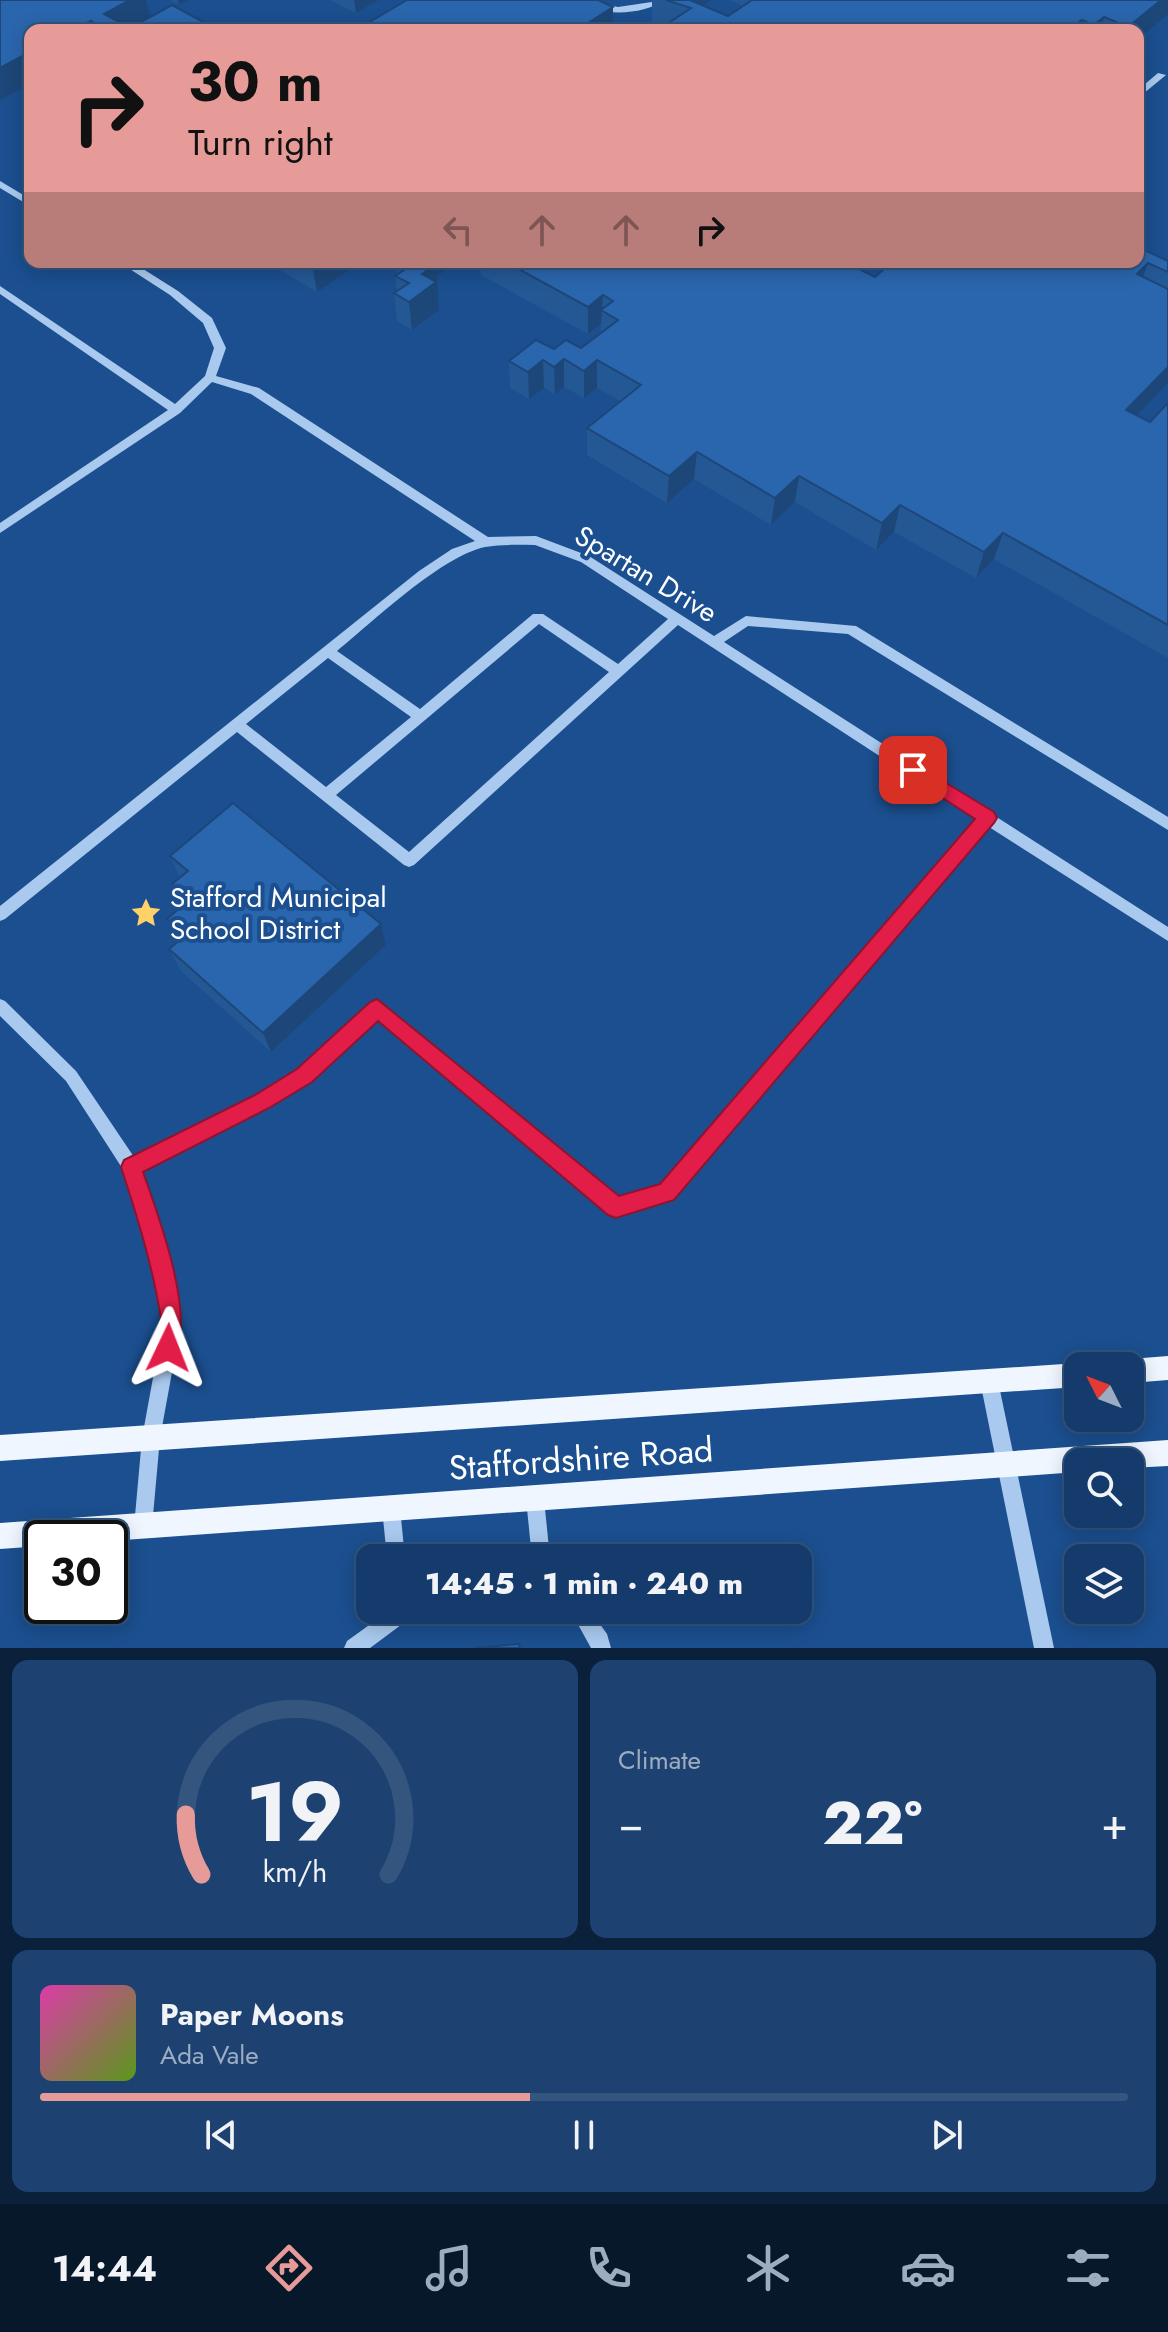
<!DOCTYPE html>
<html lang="en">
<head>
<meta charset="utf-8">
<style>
  body { margin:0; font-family:Jost,sans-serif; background:#1d4271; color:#f1f3f6; height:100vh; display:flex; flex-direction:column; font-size:30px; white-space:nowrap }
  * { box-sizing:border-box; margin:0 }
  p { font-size:26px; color:#9dadc1 }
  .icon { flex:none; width:44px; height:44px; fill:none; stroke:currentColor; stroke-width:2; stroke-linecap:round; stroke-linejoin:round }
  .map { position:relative; height:1648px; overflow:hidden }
  .details { display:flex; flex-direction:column; gap:12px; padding:12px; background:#0b203b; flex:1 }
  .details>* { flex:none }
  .guide { position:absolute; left:24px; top:24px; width:1120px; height:244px; border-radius:16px; box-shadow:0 4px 20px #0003,0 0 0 2px #33557e; background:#e69b98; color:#111; overflow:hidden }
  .needle { width:52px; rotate:312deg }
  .tools { position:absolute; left:1064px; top:1352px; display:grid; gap:16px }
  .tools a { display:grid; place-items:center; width:80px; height:80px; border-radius:16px; background:#143b6b; box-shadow:0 4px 20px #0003,0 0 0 2px #33557e; font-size:40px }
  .speed { position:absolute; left:24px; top:1520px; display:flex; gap:16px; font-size:40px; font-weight:700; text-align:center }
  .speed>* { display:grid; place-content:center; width:104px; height:104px; border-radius:50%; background:#143b6b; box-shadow:0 4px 20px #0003,0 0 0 2px #33557e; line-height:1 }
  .speed .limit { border:4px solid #111; border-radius:12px; background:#fff; color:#111 }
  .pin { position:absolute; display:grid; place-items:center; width:68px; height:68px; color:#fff; margin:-34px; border-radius:16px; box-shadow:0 4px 12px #0006 }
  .me { position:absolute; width:88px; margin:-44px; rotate:2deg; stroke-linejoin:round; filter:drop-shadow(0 0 6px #0008) }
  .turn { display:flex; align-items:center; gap:28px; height:168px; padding:0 32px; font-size:36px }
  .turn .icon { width:104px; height:104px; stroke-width:2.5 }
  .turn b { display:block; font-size:56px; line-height:68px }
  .lanes { display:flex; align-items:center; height:76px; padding:0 32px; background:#0003; justify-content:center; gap:40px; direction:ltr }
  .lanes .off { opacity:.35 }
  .big { font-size:60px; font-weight:800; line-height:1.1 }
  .details .widget { flex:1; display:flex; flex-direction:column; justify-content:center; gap:12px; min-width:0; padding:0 28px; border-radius:16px; background:#1d4271 }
  .details .dial { align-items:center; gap:0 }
  .dial svg { height:208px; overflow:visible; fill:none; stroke:#33557e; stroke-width:7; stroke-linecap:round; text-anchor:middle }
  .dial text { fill:#f1f3f6; stroke:none }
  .song { display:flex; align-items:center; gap:24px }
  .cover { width:96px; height:96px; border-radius:12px; background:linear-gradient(135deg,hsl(320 70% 55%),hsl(90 70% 35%)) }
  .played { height:8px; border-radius:4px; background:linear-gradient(90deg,#e69b98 45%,#33557e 45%) }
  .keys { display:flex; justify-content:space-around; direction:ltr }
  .heat { display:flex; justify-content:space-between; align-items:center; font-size:44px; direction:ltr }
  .details .tiles { flex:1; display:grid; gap:12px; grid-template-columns:1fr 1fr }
  .widget:last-child { grid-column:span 2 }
  .trip { position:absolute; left:356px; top:1544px; width:456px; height:80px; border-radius:16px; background:#143b6b; box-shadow:0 4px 20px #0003,0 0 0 2px #33557e; font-weight:800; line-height:80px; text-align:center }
  .dock { display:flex; height:128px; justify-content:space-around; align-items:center; background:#08182b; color:#9dadc1 }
  .dock .icon { width:56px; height:56px }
  .dock .active { color:#e69b98 }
  .dock b { font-size:36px; color:#f1f3f6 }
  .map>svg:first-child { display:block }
</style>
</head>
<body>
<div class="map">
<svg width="1168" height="1648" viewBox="0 0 1168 1648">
  <rect width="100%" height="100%" fill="#1b4f8f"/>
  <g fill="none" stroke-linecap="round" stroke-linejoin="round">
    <!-- minor -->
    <g fill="#a9c9ee" fill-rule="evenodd">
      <path d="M572 0H584L618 7 665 0C640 17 597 16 572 0Z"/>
      <path d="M1158 73 1166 75 1138 98V90Z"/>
      <path d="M0 181 30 199V206L0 188Z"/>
      <path d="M119 262H132L178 291 212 318 226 348 216 376 259 388 488 537 536 536 589 556 714 636 746 616 856 626 1168 817V830L848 634 748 626 724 642 1168 927V941L989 827 673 1198 616 1216 610 1214 377 1018 310 1081 268 1107 140 1171 160 1227 181 1323 160 1438 152 1527 149 1533 143 1536 137 1533 134 1527 142 1438 163 1323 144 1227 124 1171 66 1081 0 1016V999L5 1001 76 1071 134 1157 256 1097 300 1071 372 1003 377 1001 382 1003 618 1199 662 1186 978 820 678 625 414 865 409 867 404 865 237 732 5 919 0 921V906L419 571 452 549 475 541 251 394 212 382 180 413 0 533V523L168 410 0 294V286L175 404 205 376 214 348 203 323 170 295ZM535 545 581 562 668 619 618 664 543 614H533L420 709 337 651C374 621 440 557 485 547 501 544 519 545 535 545ZM539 624 609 672 409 852 336 795ZM328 658 411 717 326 787 246 724Z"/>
      <path d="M989 1372 995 1375 998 1381 1054 1648H1034L980 1381 983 1375Z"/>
      <path d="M535 1490 541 1493 544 1499 550 1558H532L526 1499 529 1493Z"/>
      <path d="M391 1499 397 1502 400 1508 405 1558H387L382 1508 385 1502Z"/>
      <path d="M390 1610H463L461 1617 454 1619 405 1622 370 1648H344L347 1641Z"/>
      <path d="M570 1610H590L607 1634 611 1648H591Z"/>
    </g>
    <!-- major -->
    <g fill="#f0f6ff" fill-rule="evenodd">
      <path d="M1168 1356V1380L1130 1383V1366H1120L1130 1359Z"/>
      <path d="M1078 1363 1086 1366H1078V1387L0 1461V1435Z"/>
      <path d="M1168 1440V1466L1130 1468V1462H1078V1472L110 1541V1538H42V1546L0 1549V1523Z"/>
    </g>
  </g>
  <!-- wall -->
  <g fill="#245895">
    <path d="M0 0H146L150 17 218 30H30V85L0 100Z"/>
    <path d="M170 0H189L179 5Z"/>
    <path d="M330 0H379L356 13Z"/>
    <path d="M652 0H711L703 5 728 16 743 6 730 0H1168L1138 30H658L663 27 652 23Z"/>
    <path d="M1168 261V383L1136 416 1150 422 1168 403V658L994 559 976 578 894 532 876 550 795 502 771 525 694 479 667 503 587 455V428L620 401 597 388 584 398 564 387 555 394 544 388 529 399 510 388 509 361 554 349 581 348 601 333V324L588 334 481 275 480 265 477 267 468 262H846L875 277Z"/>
    <path d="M266 262H361L317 292Z"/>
    <path d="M384 262H457L437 276 439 310 412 330 397 321 394 293 397 291 395 276 398 274 397 270Z"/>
    <path d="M170 856 381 924 386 945 271 1052 180 970 169 949 178 941 167 919 182 906 172 884 180 878Z"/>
  </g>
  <!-- shaded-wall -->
  <g fill="#1d4779">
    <path d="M130 0H146L151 20 132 30 104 14Z"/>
    <path d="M178 0H189L179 5Z"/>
    <path d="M354 0H379L356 13Z"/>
    <path d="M678 0H711L691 13V8Z"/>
    <path d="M1161 0H1168V14L1138 39V30H1127L1128 27Z"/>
    <path d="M613 7V30H577Z"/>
    <path d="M1104 17 1101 30H1093L1094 25Z"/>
    <path d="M1082 20 1079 30 1073 27Z"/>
    <path d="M91 21 93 30H72Z"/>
    <path d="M30 52V85L0 100V68Z"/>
    <path d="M315 262H361L317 292 312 264Z"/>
    <path d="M424 262H457L437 276 439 310 412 330 409 302 422 274Z"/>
    <path d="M1148 263 1138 291 1137 274Z"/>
    <path d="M603 295 601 324 588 334V307Z"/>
    <path d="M564 359V387L555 394 554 367Z"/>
    <path d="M543 360 544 388 529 399 528 372Z"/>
    <path d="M597 360V388L584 398V371Z"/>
    <path d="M1168 367V383L1115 438 1126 410Z"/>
    <path d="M697 452 694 479 667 503 669 476Z"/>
    <path d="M799 476 795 502 771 525 775 498Z"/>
    <path d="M900 505 894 532 876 550 882 523Z"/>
    <path d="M1003 533 994 559 976 578 984 552Z"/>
    <path d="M381 924 386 945 271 1052 263 1033Z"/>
  </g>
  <!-- building -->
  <g fill="#2a66ad" stroke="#1d4779" stroke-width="2">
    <path d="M0 0H130L104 14 130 28 172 5 218 30H107L91 21 72 30H30V52L0 68Z"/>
    <path d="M407 0H598L613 7 577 30H356Z"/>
    <path d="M666 0H690L728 16 752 0H1161L1128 27 1104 17 1094 25 1082 20 1073 27 1081 30H740L731 26 726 30H658L691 8Z"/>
    <path d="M1138 247 1168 261V272L1148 263 1137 274 1168 289V367L1126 410 1150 422 1168 403V625L1003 533 984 552 900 505 882 523 799 476 775 498 697 452 669 476 587 428 641 385 597 360 584 371 564 359 554 367 543 360 528 372 509 361 536 340 554 349 566 340 581 348 618 320 601 310 613 301 603 295 588 307 506 262H845L875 277 892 262H1138Z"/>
    <path d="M404 262H433L436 264 422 274 436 282 409 302 394 293 409 283 395 276 410 266Z"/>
    <path d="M233 803 381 924 263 1033 169 949 186 935 167 919 190 899 172 884 188 871 170 856Z"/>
    <path d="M519 1644 520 1648H474Z"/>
  </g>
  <!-- route -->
  <path fill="#e11d48" stroke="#92132f" stroke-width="2" d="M913 763 994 812 997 818 994 823 674 1200 616 1218 608 1215 378 1021 312 1082 269 1108 143 1172C159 1217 194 1311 176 1356L168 1359 160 1356C155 1343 162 1332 161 1319 153 1267 137 1216 121 1167L124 1160 255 1095 297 1069 370 1002 377 999 619 1196 660 1184 975 819 907 775 904 770Z"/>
  <!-- icons -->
  <defs>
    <g id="sight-bare" transform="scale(2.4)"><path d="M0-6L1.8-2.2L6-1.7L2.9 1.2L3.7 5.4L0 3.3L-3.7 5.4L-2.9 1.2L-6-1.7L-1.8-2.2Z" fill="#ffd166" stroke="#1b4f8f" stroke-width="2.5" paint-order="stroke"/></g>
  </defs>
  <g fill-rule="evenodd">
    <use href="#sight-bare" x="146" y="913"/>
  </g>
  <g text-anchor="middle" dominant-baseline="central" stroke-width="8" stroke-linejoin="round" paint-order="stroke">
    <!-- street labels -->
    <g font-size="28" fill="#fff" stroke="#1b4f8f">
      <text transform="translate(646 574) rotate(31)">Spartan Drive</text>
    </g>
    <!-- poi labels -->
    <g font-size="28" fill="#fff" stroke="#1b4f8f" text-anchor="start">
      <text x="170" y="897">Stafford Municipal<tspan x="170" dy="32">School District</tspan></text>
    </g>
    <!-- near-street labels -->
    <g font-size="34" fill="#fff" stroke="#1b4f8f">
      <text transform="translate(581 1459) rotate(-4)">Staffordshire Road</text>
    </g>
  </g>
</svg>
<div class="tools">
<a><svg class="needle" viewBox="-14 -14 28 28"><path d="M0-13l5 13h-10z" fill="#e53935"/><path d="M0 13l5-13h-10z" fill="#9dadc1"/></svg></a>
<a><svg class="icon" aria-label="search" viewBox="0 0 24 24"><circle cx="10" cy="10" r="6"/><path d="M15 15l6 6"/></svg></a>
<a><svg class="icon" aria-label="layers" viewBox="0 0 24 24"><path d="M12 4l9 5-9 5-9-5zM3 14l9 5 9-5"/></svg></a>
</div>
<div class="speed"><div class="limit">30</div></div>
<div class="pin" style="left:913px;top:770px;background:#d93025"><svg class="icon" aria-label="arrive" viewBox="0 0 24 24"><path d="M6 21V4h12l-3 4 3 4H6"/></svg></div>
<svg class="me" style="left:168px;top:1348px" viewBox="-20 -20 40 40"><path d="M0-17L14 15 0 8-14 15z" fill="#e11d48" stroke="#fff" stroke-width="4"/></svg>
<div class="trip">14:45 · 1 min · 240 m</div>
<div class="guide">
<div class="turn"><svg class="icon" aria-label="right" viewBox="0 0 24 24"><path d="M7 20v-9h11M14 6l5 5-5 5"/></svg><div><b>30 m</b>Turn right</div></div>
<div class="lanes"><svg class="icon off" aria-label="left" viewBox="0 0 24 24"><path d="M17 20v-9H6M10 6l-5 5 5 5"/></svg><svg class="icon off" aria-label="ahead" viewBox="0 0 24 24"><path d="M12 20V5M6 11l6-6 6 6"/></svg><svg class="icon off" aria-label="ahead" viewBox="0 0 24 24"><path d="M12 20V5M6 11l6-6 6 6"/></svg><svg class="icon" aria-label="right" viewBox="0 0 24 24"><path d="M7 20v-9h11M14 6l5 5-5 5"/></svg></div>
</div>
</div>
<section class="details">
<div class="tiles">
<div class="widget dial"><svg viewBox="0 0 100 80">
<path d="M14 69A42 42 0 1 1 86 69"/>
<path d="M14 69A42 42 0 0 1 8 46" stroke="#e69b98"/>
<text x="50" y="56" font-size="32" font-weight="700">19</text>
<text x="50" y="72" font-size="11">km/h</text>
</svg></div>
<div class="widget"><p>Climate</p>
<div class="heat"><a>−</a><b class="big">22°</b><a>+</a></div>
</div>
<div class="widget">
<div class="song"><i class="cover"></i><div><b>Paper Moons</b><p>Ada Vale</p></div></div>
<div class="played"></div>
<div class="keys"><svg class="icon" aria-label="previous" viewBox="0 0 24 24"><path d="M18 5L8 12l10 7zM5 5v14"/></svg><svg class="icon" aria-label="pause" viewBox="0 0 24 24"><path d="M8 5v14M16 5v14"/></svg><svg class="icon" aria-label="next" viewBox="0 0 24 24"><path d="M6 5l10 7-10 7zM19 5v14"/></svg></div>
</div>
</div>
</section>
<nav class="dock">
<b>14:44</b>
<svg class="icon active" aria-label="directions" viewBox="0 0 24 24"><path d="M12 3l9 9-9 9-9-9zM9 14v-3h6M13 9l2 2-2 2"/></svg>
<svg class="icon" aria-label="music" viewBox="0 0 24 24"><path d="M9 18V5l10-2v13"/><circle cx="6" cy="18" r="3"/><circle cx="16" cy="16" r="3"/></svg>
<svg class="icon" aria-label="phone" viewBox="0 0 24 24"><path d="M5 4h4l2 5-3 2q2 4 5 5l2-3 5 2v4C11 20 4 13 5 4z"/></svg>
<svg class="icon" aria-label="climate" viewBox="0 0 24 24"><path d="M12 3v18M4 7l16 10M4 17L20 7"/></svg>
<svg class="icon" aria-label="car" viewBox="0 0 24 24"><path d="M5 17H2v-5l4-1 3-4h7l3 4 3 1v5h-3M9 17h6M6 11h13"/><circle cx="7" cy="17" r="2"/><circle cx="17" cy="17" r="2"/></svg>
<svg class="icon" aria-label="filters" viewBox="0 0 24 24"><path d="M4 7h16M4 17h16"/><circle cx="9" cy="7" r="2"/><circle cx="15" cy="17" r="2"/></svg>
</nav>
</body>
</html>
